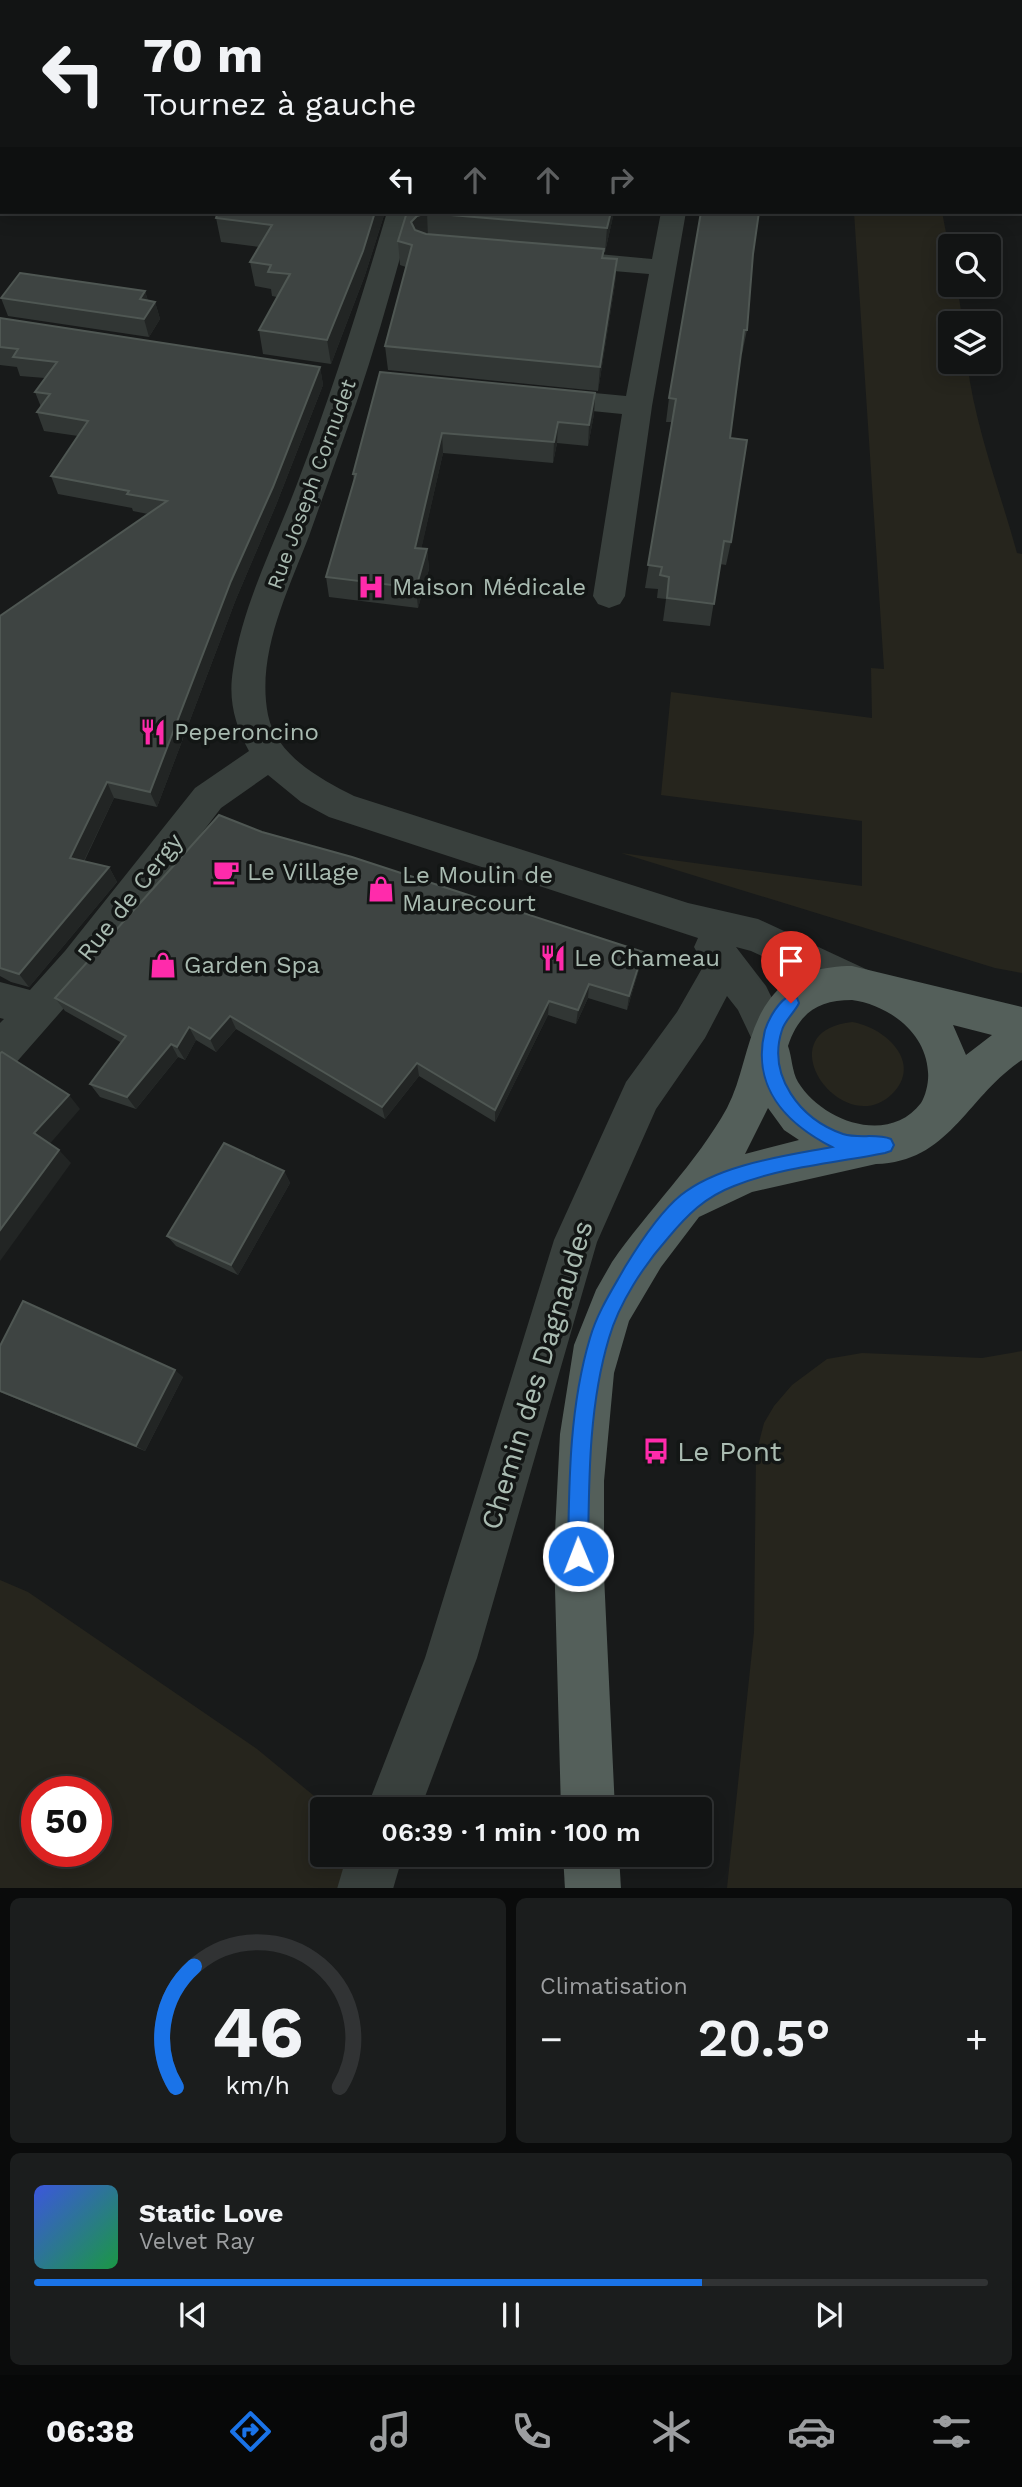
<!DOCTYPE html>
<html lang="fr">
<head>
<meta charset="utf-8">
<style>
  body { margin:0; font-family:"Work Sans",sans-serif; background:#1b1d1d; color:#f1f3f6; height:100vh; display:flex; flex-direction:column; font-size:26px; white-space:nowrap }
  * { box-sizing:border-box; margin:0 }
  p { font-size:23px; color:#9c9ea0 }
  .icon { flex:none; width:38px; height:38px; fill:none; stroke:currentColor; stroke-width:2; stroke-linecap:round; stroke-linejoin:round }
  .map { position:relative; height:1888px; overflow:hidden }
  .drawer { display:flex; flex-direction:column; gap:10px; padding:10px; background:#0a0b0b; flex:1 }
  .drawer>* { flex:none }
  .top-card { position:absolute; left:0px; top:0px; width:1022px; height:214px; box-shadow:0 4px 18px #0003,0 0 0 2px #313334; background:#121414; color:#f1f3f6; overflow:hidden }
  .tools { position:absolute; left:938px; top:234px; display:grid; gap:14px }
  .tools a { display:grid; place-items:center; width:63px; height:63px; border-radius:7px; background:#121414; box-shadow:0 4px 18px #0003,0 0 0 2px #313334; font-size:35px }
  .speed { position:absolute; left:21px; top:1776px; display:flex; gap:14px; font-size:35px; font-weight:700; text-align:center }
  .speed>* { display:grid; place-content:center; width:91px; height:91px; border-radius:50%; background:#121414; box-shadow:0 4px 18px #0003,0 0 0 2px #313334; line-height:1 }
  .speed .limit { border:10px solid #d22; background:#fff; color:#111 }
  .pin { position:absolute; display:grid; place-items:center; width:60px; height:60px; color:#fff; margin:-72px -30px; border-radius:50% 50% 50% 0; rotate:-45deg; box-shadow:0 0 7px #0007 }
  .pin .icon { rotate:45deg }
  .me { position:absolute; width:77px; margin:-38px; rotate:359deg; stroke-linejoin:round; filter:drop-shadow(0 0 5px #0008) }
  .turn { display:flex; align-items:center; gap:24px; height:147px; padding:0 28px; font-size:32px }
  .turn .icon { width:91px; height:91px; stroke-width:2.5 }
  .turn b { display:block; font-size:49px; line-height:60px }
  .lanes { display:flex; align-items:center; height:66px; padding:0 28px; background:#0003; justify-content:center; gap:35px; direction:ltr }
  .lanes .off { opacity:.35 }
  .big { font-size:52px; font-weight:600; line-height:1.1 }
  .drawer .widget { flex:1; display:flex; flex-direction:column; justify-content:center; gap:10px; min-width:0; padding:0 24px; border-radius:10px; background:#1b1d1d }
  .drawer .dial { align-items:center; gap:0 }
  .dial svg { height:182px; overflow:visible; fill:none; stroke:#313334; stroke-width:7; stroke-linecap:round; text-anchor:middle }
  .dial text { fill:#f1f3f6; stroke:none }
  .song { display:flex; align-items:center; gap:21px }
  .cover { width:84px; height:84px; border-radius:10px; background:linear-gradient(135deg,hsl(230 70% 55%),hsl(140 70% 35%)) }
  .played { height:7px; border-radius:4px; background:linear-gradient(90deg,#1a73e8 70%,#313334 70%) }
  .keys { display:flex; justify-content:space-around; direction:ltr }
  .heat { display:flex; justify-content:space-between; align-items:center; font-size:38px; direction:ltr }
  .drawer .tiles { flex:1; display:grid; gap:10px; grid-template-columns:1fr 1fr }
  .widget:last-child { grid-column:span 2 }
  .trip { position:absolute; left:310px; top:1797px; width:402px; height:70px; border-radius:7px; background:#121414; box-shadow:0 4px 18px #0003,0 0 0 2px #313334; font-weight:600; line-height:70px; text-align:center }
  .dock { display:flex; height:112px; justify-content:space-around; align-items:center; background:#070808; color:#9c9ea0 }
  .dock .icon { width:49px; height:49px }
  .dock .current { color:#1a73e8 }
  .dock b { font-size:32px; color:#f1f3f6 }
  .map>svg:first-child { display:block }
</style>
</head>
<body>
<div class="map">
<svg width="1022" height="1889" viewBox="0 0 1022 1889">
  <rect width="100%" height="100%" fill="#181a1a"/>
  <!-- green -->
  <g fill="#26251d" fill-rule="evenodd">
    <path d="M854 212H942L950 253V285H957L963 324H950V362H967C975 427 1000 491 1017 553L1022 554V973L995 968 621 853 862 886V821L661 795 671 692 872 718 871 668 884 669Z"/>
    <path d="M852 1022C884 1027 924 1062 892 1094 843 1142 763 1032 852 1022Z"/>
    <path d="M1022 1351V1888H727L754 1632 756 1454 764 1423 774 1406 792 1385 827 1359 862 1353 982 1358Z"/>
    <path d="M0 1580 28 1592 257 1749 330 1809 322 1810V1855H375L365 1888 0 1889ZM37 1792H96V1852H37Z"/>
  </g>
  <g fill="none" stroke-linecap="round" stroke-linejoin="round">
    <!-- minor -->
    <g fill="#39403d" fill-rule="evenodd">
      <path d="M387 212H413C395 275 378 339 357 401 341 446 325 491 309 536 288 591 256 654 268 715 276 755 320 779 354 796L688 903 758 919 870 971 876 983 870 995 856 1000 751 951 736 947 766 986 790 1035 784 1048 770 1053 756 1048 738 1010 727 996 705 1038 656 1109 597 1242 477 1658 420 1810H366L425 1658 554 1240 626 1082 677 1012 704 965 694 947 698 938 329 817 301 802 268 775 221 808 93 975 14 1065 0 1070V1023L4 1019 0 1018V982L30 990 65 951 195 788 249 751C235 725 228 700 233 670 242 606 274 545 297 484 331 395 360 304 387 212Z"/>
      <path d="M661 212H686L652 406 625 596 620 604 609 608 598 604 593 596 622 414 542 406 532 403 528 397 532 391 542 388 626 396 649 274 566 267 557 265 553 259 557 253 566 251 652 259Z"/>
      <path d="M347 1855H403L393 1889H337Z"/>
    </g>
    <!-- major -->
    <g fill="#545f5a" fill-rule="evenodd">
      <path d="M852 966 1022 1007V1060C967 1096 950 1162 876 1164L752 1192 699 1217 661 1267 629 1321 614 1373 604 1481V1575L615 1810H561L554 1551 560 1434 574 1345 596 1290 612 1262C648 1210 696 1164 727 1108 746 1072 746 1026 774 994 792 973 825 966 852 966ZM852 1000C888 1005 926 1032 928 1072 929 1081 926 1095 921 1103 888 1146 822 1121 798 1082 792 1072 792 1057 788 1046 799 1013 818 1000 852 1000ZM953 1025 992 1035 966 1055ZM768 1108 784 1130 799 1140 745 1154Z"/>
      <path d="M563 1855H619L621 1889H565Z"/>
    </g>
  </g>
  <!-- wall -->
  <g fill="#313634">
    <path d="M0 0H76L75 2H2V83L0 82Z"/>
    <path d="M110 0H181L179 2H120Z"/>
    <path d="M385 212 365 275 331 364 263 354 259 330 277 297 272 296 271 289 255 286 250 262 259 247 221 242 216 218Z"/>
    <path d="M407 212H614L605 252H604L603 258 617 259 615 284 598 391 388 370 385 346 406 267 400 265 398 241Z"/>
    <path d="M753 254 747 330 742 354H741L730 438 731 542 726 565 720 564 710 626 663 621 666 599 657 598 658 589 645 588 672 422H666L669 398Z"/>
    <path d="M145 291 148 301 155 302 160 319 149 337 8 316 1 298Z"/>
    <path d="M0 318 320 367 323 385 276 505 236 599 157 807 114 798 84 862 109 867 117 882 29 987 11 982 0 976V616L148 514 133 511 132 508 58 494 51 476 78 436 44 431 37 412 41 407 35 392 45 378 20 376 17 367 0 365Z"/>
    <path d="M380 372 595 393 594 414 588 446 557 443 553 463 443 453 421 549H427L429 569 418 608 329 597 326 577 354 481 353 474Z"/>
    <path d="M262 832 640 966 627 1010 588 998 576 1024 548 1015 495 1122 419 1076 385 1119 236 1029 216 1052 196 1040 185 1060 178 1057 136 1109 100 1097 90 1084 122 1043 65 1011 55 998Z"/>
    <path d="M284 1171 290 1183 238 1275 176 1246 167 1236Z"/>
    <path d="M0 1346 183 1377 145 1451 0 1392Z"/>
  </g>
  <!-- shaded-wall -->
  <g fill="#222524">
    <path d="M58 0H76L75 2H57Z"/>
    <path d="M169 0H181L179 2H169Z"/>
    <path d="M375 212H385L365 275 331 364 327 340Z"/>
    <path d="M611 212H614L605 252 607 228Z"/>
    <path d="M427 213 428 237 418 241 411 222 417 216Z"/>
    <path d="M617 259 615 284 598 391 600 367Z"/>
    <path d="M145 291 150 309 140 299Z"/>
    <path d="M155 302 160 319 149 337 144 319Z"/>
    <path d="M320 367 323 385 276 505 236 599 157 807 150 792 231 581Z"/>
    <path d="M595 393 594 414 588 446 589 425Z"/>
    <path d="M558 422 557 443 553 463 554 442Z"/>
    <path d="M442 433 443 453 417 568 415 548Z"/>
    <path d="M427 549 429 569 418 608 416 588Z"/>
    <path d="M107 782 114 798 78 873 70 858Z"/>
    <path d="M109 867 117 882 29 987 19 974Z"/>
    <path d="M643 952 640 966 627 1010 629 996Z"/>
    <path d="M589 984 588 998 576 1024 578 1010Z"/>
    <path d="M549 1001 548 1015 495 1122V1110Z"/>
    <path d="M230 1016 236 1029 216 1052 210 1039Z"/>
    <path d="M189 1027 196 1040 185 1060 177 1047Z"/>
    <path d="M171 1044 178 1057 136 1109 127 1097Z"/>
    <path d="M417 1063 419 1076 385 1119 382 1107Z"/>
    <path d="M69 1095 80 1109 47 1147 34 1133Z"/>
    <path d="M59 1150 71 1163 0 1261V1230Z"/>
    <path d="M284 1171 290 1183 238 1275 231 1265Z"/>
    <path d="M175 1370 183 1377 145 1451 136 1446Z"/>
  </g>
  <!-- building -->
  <g fill="#3e4442" stroke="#4f5753" stroke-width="2">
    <path d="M0 0H58L57 2H2V65H0Z"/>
    <path d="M308 0H378L382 2H307Z"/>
    <path d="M594 0H805L808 2H593Z"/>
    <path d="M218 212H375L363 251 327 340 259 330 290 274 268 272 271 265 250 262 272 225 216 218Z"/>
    <path d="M407 212H611L607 228 427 213 417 216 411 222 415 230 426 234 604 249 602 258 617 259 600 367 385 346 412 245 398 241Z"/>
    <path d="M701 212H759L753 254 747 330H744L730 438 747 440 731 542 724 541 714 604 667 598 669 577 660 575 662 567 648 565 676 399 669 398Z"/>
    <path d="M20 273 145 291 140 299 155 302 144 319 1 298Z"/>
    <path d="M0 318 320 367 273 487 231 581 150 792 107 782 70 858 109 867 19 974 0 968V616L167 501 127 494 129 491 51 476 88 421 37 412 50 394 35 392 57 362 13 357 18 349 0 347Z"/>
    <path d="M380 372 595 393 589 425 558 422 554 442 442 433 415 548 427 549 416 588 326 577 356 474H353Z"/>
    <path d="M219 815 262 832 352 857 643 952 629 996 589 984 578 1010 549 1001 495 1110 417 1063 382 1107 230 1016 210 1039 189 1027 177 1047 171 1044 127 1097 90 1084 126 1036 55 998Z"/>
    <path d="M2 1052 69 1095 34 1133 59 1150 0 1230V1053Z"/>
    <path d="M224 1143 284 1171 231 1265 167 1236Z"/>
    <path d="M23 1301 175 1370 136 1446 0 1391V1346Z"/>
  </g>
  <!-- route -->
  <path fill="#1a73e8" stroke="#114b97" stroke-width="2" d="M791 995 797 998 799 1003C795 1012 785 1020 782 1030 767 1076 800 1119 843 1134 859 1139 876 1133 891 1139L894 1145 891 1151 885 1153C835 1163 781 1167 734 1186 705 1197 687 1215 668 1238 644 1265 619 1303 609 1338 588 1408 589 1484 588 1556L585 1563 578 1566 571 1563 568 1556C569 1484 569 1408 590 1338 597 1313 612 1290 625 1267 639 1244 660 1212 681 1195 720 1164 785 1156 832 1147 785 1123 751 1086 765 1030 769 1018 779 1000 791 995Z"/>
  <!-- icons -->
  <defs>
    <g id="hospital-bare" transform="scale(2.1)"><path d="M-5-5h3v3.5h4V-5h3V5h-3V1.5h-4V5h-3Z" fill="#ff2bab" stroke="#131615" stroke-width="2.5" paint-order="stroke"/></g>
    <g id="restaurant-bare" transform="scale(2.1)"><path d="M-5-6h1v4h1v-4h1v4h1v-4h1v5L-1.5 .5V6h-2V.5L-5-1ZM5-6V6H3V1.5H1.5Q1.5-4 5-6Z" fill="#ff2bab" stroke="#131615" stroke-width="2.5" paint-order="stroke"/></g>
    <g id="cafe-bare" transform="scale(2.1)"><path d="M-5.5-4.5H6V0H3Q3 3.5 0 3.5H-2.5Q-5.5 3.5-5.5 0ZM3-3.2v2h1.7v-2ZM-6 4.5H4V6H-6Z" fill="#ff2bab" stroke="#131615" stroke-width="2.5" paint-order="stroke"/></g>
    <g id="shop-bare" transform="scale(2.1)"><path d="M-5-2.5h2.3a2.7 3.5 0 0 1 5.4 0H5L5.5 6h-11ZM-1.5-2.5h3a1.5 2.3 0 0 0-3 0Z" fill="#ff2bab" stroke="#131615" stroke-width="2.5" paint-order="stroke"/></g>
    <g id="bus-bare" transform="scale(2.1)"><path d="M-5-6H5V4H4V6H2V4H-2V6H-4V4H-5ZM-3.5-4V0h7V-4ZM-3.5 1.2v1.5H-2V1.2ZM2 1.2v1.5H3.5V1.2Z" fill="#ff2bab" stroke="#131615" stroke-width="2.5" paint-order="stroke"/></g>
  </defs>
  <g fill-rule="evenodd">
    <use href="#hospital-bare" x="371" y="587"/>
    <use href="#restaurant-bare" x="153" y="732"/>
    <use href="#cafe-bare" x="226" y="872"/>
    <use href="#shop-bare" x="381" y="889"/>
    <use href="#restaurant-bare" x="553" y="958"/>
    <use href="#shop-bare" x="163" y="965"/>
    <use href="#bus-bare" x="656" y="1451"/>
  </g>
  <g text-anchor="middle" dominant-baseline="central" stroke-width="7" stroke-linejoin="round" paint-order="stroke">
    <!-- far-street labels -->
    <g font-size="21" fill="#a9bbb1" stroke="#131615">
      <text transform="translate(311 484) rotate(-70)">Rue Joseph Cornudet</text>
    </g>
    <!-- poi labels -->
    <g font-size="24" fill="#a9bbb1" stroke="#131615" text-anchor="start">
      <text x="392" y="587">Maison Médicale</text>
      <text x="174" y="732">Peperoncino</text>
      <text x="247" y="872">Le Village</text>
      <text x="402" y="875">Le Moulin de<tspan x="402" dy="28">Maurecourt</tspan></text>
      <text x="574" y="958">Le Chameau</text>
      <text x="184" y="965">Garden Spa</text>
    </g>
    <!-- street labels -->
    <g font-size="24" fill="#a9bbb1" stroke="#131615">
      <text transform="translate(130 897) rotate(-52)">Rue de Cergy</text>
    </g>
    <!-- near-street labels -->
    <g font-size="28" fill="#a9bbb1" stroke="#131615">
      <text transform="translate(537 1375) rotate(-73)">Chemin des Dagnaudes</text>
    </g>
    <!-- near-poi labels -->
    <g font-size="28" fill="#a9bbb1" stroke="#131615" text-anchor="start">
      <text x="677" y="1451">Le Pont</text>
    </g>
  </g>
</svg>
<div class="tools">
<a><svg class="icon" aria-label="search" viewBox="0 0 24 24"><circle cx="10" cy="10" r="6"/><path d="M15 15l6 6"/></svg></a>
<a><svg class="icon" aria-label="layers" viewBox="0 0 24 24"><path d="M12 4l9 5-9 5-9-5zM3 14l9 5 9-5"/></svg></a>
</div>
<div class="speed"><div class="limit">50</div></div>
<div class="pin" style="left:791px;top:1003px;background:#d93025"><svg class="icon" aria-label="arrive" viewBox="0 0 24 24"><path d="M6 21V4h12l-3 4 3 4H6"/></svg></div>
<svg class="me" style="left:578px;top:1556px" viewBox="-20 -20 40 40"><circle r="17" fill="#1a73e8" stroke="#fff" stroke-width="3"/><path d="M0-11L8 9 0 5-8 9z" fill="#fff"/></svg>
<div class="trip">06:39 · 1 min · 100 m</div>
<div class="top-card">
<div class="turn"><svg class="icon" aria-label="left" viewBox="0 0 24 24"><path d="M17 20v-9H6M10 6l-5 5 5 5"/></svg><div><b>70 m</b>Tournez à gauche</div></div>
<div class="lanes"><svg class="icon" aria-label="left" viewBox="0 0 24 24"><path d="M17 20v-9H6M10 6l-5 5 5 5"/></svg><svg class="icon off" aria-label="ahead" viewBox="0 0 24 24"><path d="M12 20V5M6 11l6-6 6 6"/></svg><svg class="icon off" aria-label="ahead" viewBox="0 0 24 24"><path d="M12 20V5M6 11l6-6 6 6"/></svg><svg class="icon off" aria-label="right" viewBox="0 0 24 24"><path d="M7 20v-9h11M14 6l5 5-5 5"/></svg></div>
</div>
</div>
<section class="drawer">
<div class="tiles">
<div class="widget dial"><svg viewBox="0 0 100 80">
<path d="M14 69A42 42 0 1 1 86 69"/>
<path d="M14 69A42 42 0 0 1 22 16" stroke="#1a73e8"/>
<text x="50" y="56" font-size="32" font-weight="700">46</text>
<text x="50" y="72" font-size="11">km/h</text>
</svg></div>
<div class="widget"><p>Climatisation</p>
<div class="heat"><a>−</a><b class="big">20.5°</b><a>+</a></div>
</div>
<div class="widget">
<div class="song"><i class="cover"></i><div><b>Static Love</b><p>Velvet Ray</p></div></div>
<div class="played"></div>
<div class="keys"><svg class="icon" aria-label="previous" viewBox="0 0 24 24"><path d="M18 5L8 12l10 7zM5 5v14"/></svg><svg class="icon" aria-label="pause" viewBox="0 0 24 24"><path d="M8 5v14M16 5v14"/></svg><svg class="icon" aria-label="next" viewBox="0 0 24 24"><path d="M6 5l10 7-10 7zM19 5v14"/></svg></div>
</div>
</div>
</section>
<nav class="dock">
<b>06:38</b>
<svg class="icon current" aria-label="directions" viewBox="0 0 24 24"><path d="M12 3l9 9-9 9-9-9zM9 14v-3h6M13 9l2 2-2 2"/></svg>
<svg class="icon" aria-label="music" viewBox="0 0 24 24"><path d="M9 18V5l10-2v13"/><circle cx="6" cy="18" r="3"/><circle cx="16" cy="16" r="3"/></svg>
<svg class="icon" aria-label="phone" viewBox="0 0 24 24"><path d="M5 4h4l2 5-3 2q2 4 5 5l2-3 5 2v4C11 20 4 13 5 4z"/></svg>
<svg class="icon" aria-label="climate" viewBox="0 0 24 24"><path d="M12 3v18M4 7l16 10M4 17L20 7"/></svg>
<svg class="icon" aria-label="car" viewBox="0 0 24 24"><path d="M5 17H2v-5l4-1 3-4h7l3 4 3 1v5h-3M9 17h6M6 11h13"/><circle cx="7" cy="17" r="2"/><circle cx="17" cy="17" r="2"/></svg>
<svg class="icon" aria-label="filters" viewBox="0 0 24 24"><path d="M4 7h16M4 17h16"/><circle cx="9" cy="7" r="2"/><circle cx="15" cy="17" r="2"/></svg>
</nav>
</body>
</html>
